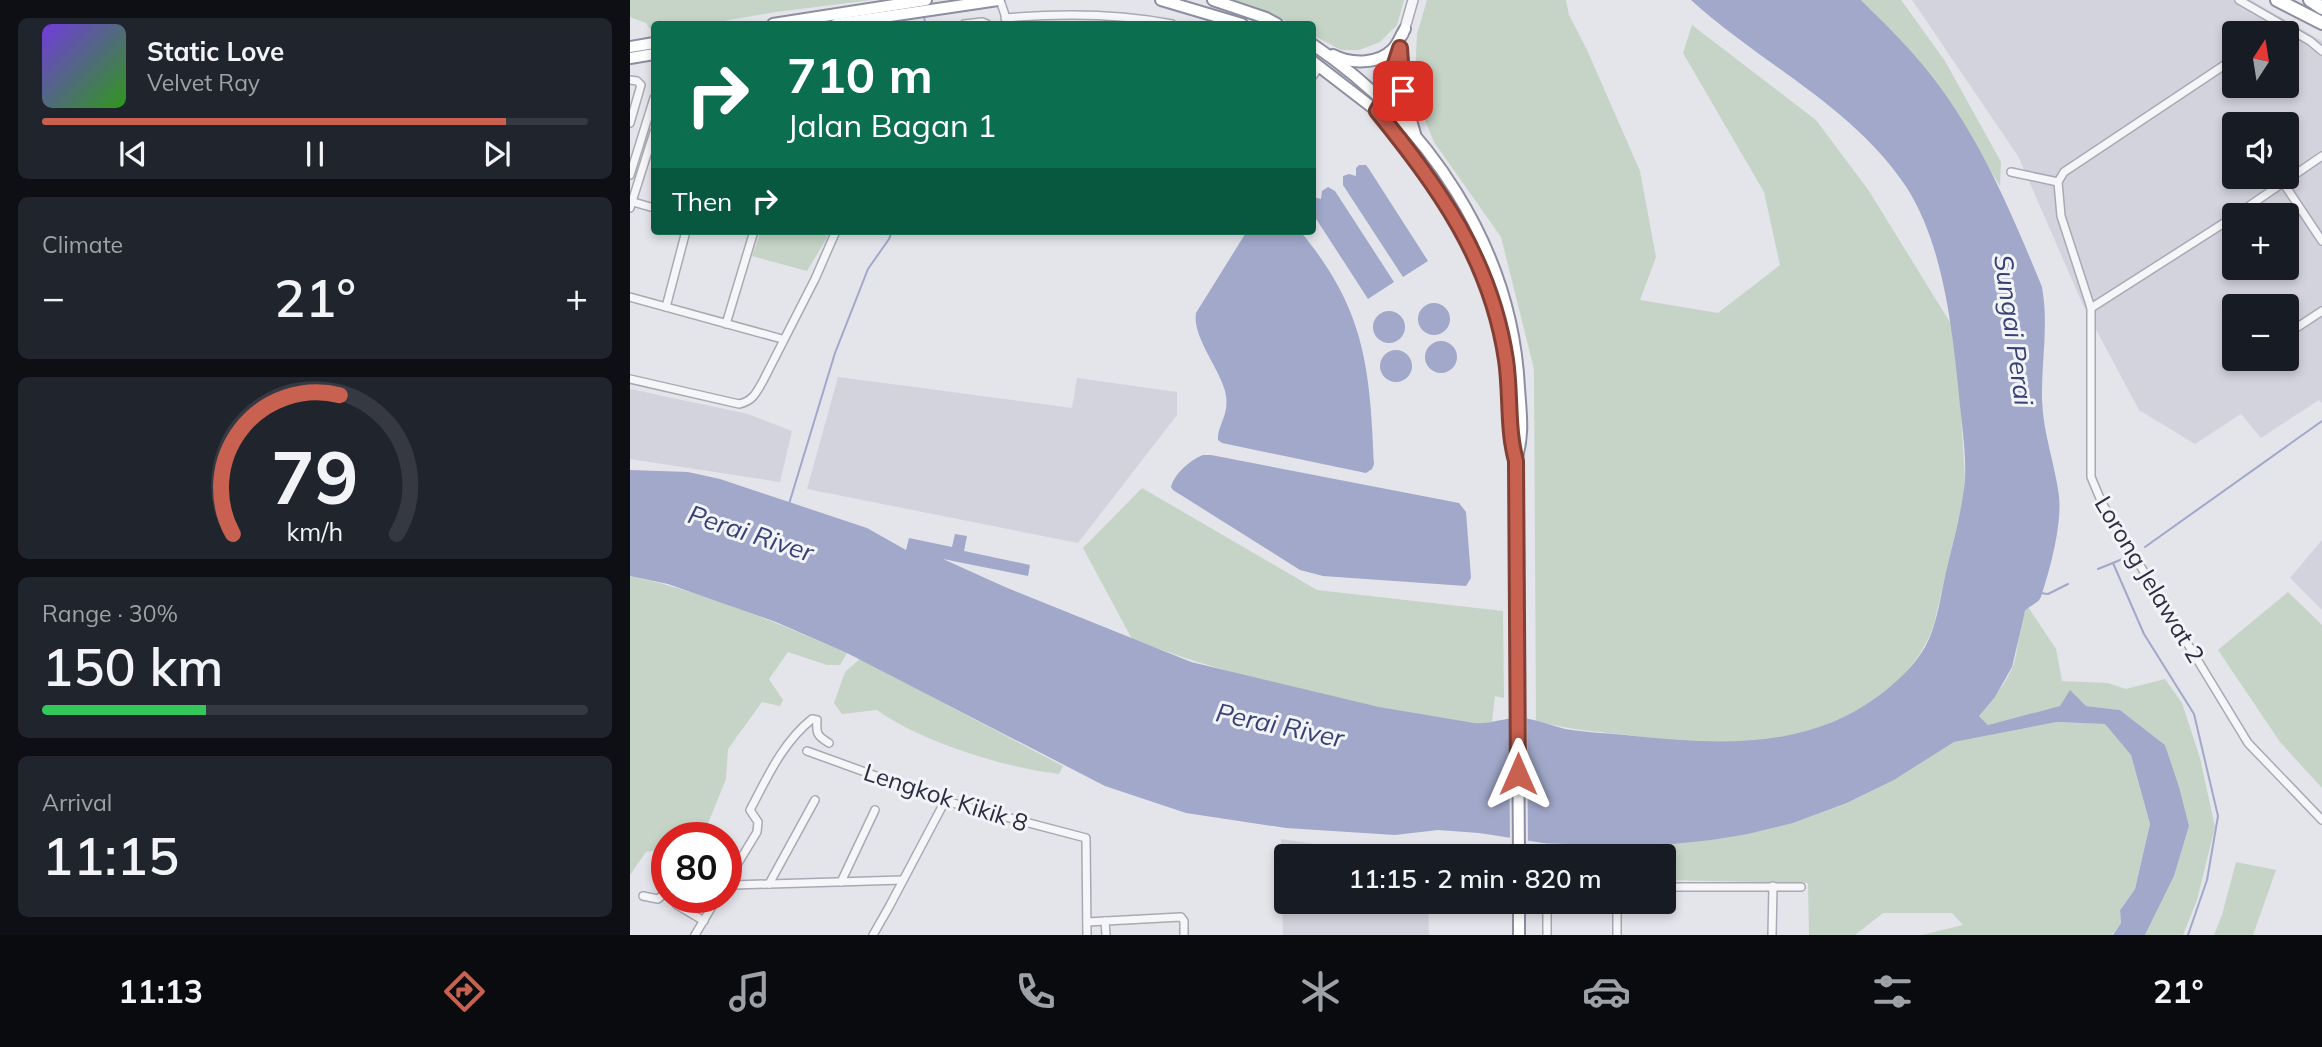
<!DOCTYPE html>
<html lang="en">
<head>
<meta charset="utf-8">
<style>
  body { margin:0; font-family:Mulish,sans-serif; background:#20242c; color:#f1f3f6; height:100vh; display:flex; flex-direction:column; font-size:26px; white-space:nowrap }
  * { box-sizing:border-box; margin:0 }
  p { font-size:23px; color:#9ea1a6 }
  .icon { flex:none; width:38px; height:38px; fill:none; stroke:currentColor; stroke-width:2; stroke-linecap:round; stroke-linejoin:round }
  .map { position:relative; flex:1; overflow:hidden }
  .side { display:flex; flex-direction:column; gap:18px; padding:18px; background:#0d0f14; width:630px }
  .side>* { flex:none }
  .guide { position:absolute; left:21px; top:21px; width:665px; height:214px; border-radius:7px; box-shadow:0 4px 10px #0003; background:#0b6e4f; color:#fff; overflow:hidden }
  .needle { width:46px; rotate:12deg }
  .buttons { position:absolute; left:1592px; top:21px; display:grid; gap:14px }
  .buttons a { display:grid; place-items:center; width:77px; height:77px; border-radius:7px; background:#171b24; box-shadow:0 4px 10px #0003; font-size:35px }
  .speed { position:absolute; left:21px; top:822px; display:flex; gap:14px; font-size:35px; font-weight:700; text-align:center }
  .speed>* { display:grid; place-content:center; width:91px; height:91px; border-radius:50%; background:#171b24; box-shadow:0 4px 10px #0003; line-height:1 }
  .speed .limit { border:10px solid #d22; background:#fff; color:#111 }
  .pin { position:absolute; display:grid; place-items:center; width:60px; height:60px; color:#fff; margin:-30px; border-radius:14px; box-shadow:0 4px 10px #0006 }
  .me { position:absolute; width:77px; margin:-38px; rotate:0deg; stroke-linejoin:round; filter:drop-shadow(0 0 5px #0008) }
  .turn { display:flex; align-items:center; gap:24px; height:147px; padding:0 21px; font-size:32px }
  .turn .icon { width:91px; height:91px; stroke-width:2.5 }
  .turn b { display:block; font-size:49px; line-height:60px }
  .then { display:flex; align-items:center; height:66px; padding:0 21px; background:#0003; gap:14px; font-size:26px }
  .big { font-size:52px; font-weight:600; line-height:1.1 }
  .side .widget { flex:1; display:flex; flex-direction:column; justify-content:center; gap:10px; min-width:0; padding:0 24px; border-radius:10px; background:#20242c }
  .side .dial { align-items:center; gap:0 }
  .dial svg { height:182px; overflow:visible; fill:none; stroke:#363941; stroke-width:7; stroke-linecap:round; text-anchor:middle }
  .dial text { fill:#f1f3f6; stroke:none }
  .song { display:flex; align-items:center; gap:21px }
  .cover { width:84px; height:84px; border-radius:10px; background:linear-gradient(135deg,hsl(260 70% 55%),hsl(110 70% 35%)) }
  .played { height:7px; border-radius:4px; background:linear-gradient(90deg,#c86150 85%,#363941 85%) }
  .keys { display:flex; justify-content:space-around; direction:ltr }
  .heat { display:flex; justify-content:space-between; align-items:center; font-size:38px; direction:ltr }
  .charge { height:10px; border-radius:5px; background:linear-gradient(90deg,#34c759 30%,#363941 0) }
  .trip { position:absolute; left:644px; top:844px; width:402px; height:70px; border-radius:7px; background:#171b24; box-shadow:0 4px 10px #0003; font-weight:600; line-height:70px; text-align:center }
  .tabs { display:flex; height:112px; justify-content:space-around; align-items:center; background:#090b0e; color:#9ea1a6 }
  .tabs .icon { width:49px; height:49px }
  .tabs .on { color:#c86150 }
  .tabs b { font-size:32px; color:#f1f3f6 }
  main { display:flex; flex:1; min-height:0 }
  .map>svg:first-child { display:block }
</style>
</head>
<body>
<main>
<section class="side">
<div class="widget">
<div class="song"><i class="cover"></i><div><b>Static Love</b><p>Velvet Ray</p></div></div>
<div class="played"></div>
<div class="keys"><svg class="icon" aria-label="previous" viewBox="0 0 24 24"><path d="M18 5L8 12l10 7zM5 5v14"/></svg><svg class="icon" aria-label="pause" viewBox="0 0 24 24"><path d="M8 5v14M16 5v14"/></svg><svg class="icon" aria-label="next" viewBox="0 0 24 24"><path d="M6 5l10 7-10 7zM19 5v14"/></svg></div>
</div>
<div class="widget"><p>Climate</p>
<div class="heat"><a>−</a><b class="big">21°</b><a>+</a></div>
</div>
<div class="widget dial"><svg viewBox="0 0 100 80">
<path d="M14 69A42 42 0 1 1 86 69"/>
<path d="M14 69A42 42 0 0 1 61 8" stroke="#c86150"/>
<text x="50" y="56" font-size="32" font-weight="700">79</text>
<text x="50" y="72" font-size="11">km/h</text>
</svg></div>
<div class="widget"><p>Range · 30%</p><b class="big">150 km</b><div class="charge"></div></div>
<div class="widget"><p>Arrival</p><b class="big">11:15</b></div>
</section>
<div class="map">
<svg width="1692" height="935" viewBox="0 0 1692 935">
  <rect width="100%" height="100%" fill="#e4e4eb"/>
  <!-- built -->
  <g fill="#d2d3dd" fill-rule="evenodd">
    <path d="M1282 0H1621L1692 41V403L1689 400 1631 438 1611 414 1565 444 1509 410 1453 305 1388 156ZM1605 33H1657V86H1605ZM1605 124H1657V177H1605ZM1605 215H1657V268H1605ZM1605 306H1657V359H1605Z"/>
    <path d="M208 377 442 408 447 378 547 392V415L448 543 177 489Z"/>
    <path d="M0 389 118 414 162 431 150 482 0 459Z"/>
    <path d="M1692 540V610L1660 578Z"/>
    <path d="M651 839 699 846 772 848 797 846V856H656V901H798L799 935H653Z"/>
  </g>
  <!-- green -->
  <g fill="#c5d4c6">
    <path d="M0 0H242L146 12 76 24H24L23 34 16 23 0 17Z"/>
    <path d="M596 0H774L767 25 750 42 729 50H711L683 35 682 24H662L644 15Z"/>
    <path d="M797 0H936L939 15 957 50 1010 171 1026 257 1010 300 1088 313 1150 265 1134 192 1053 53 1062 25 1186 120 1239 191 1321 324 1328 368 1335 478 1333 500 1304 624C1278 701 1188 738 1112 743 1077 745 1040 740 1006 736 972 732 939 730 906 721L904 369 871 237 804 142 790 108 785 75 787 34Z"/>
    <path d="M1231 0H1271L1315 61 1371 162 1370 186 1304 79 1274 44Z"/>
    <path d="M131 231H181L198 236 177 271 122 256Z"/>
    <path d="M512 488 687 590 873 611 874 698 865 696 862 722C841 728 814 718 793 715 694 698 596 675 502 639L453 548Z"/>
    <path d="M0 576C75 592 147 623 217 653L210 665H197L158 652 139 679 153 700 150 706 132 702 98 749 96 779 72 838H37V848L16 852 0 875Z"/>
    <path d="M1658 592 1692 625V788L1650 742 1588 650Z"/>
    <path d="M1398 607 1426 649 1432 681 1478 683 1496 689 1535 679 1552 703 1570 758 1585 827 1567 900 1553 935H1515L1544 876 1559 826 1535 745 1490 710 1456 706H1431L1358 725 1349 716C1361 701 1376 684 1383 666 1390 647 1387 623 1398 607Z"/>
    <path d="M230 659 433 766 429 774C376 768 291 742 247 710L212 714 204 703 215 672Z"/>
    <path d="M1427 722 1475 724 1501 755 1520 824 1505 889 1490 909 1491 923 1482 935H1292L1333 925 1322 913H1253L1225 935H1179L1178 883 1034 880V856H917L916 843 992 846 1118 834 1163 823 1218 803 1264 780 1324 742Z"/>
    <path d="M1606 862 1646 870 1623 935H1584L1592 915Z"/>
  </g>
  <!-- water -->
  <g fill="#a1a8c9">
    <path d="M1061 0H1231C1256 25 1282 50 1304 79 1352 142 1382 214 1412 287 1419 326 1411 362 1412 400 1413 433 1425 464 1429 496 1432 526 1420 569 1411 597 1407 605 1399 605 1395 611L1382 667 1365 697 1349 716 1358 725 1430 706 1440 690 1456 706 1490 710 1535 745 1549 787 1559 826 1544 876 1515 935H1483L1491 923 1490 910 1505 889 1520 824 1501 755 1475 724 1427 722 1324 742 1264 780 1217 803 1163 823 1118 834 1081 840 1033 845 992 846 913 843 849 833 808 830 765 835 656 828 556 813 475 786 217 653 146 622 38 584 0 576V470L58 472 90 479 237 528 276 550 279 538 322 547 325 534 337 536 334 551 400 565 398 576 313 559 375 587 561 662 749 707 844 723C863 725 877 715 899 719 911 721 923 726 935 729 958 733 981 733 1004 736 1092 745 1181 750 1255 691 1272 677 1290 660 1299 639 1308 618 1311 594 1316 572 1323 542 1332 511 1335 480 1336 461 1334 443 1332 424 1324 349 1318 253 1277 188 1223 106 1131 64 1061 0Z"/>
    <path d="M729 165H736L739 169 798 261 773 277 713 185V176L719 174 726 176V168Z"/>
    <path d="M698 187 705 191 764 282 738 299 683 214V197L691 199 692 191Z"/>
    <path d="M617 231H670C735 309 740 367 744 464L742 469 736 473 592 443 588 440C587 424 601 415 595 391 589 368 562 336 566 313Z"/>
    <circle cx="804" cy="319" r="16"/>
    <circle cx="759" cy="327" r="16"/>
    <circle cx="811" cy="357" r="16"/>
    <circle cx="766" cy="366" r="16"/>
    <path d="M573 455H581L829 503 836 512 841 578 836 586 693 576 670 570 543 490 541 487C544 474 560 460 573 455Z"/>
  </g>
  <!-- pier -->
  <path fill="#e4e4eb" d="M879 714 897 715 898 845 880 841Z"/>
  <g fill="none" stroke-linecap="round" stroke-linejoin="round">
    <!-- stream -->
    <g stroke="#a1a8c9" stroke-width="2">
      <path d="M294 15 295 24"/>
      <path d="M159 504 205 353 238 269 259 239 262 231"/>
      <path d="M1515 547 1692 421"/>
      <path d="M1483 563 1514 634 1564 714 1588 816 1577 880 1558 935"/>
      <path d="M1468 569 1495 558"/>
      <path d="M1410 593 1418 594 1438 584"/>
    </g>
    <!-- minor casing -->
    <g stroke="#a9a9b5" stroke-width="10">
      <g id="minor">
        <path d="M370 0 378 24"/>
        <path d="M1609 0 1680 41 1692 51"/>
        <path d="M375 18C432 13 486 13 542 24"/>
        <path d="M334 24 352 22 357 24"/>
        <path d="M1643 33 1652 27"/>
        <path d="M1605 58 1434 172 1428 182 1431 216 1461 308V477L1472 503 1618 743 1692 820"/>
        <path d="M682 77 690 66"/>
        <path d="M0 80 7 81 11 85 0 123"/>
        <path d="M1381 172 1428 182"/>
        <path d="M0 175 24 98"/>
        <path d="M1654 184 1692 241"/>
        <path d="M0 201 24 208"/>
        <path d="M0 208 24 132"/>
        <path d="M1606 215 1692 156"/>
        <path d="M0 297 152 339"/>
        <path d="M36 307 56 231"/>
        <path d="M1461 308 1605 216"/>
        <path d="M96 324 124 231"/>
        <path d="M1657 334 1692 311"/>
        <path d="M1611 364 1620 359"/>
        <path d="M0 379 109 404C123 401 126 393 133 381L185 279 206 231"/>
        <path d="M177 751 315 801 456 838 457 935"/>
        <path d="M29 878 37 887"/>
        <path d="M211 882 245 810"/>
        <path d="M96 883 127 832 128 822 120 810C137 778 152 743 182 719L187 720C186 733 187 736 199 743"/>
        <path d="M139 884 185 800"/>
        <path d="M103 885 272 880"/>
        <path d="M1034 887H1171"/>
        <path d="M13 896 28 899 37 891"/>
        <path d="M41 898 47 905 74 921"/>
        <path d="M917 901V935"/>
        <path d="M475 921 476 935"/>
        <path d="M457 922 551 917 554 921V935"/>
        <path d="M65 935 87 898"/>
        <path d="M243 935 259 907 315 801"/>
        <path d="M987 935V901"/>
        <path d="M1142 935 1143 886"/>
      </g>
    </g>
    <!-- tertiary casing -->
    <g stroke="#a9a9b5" stroke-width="12">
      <g id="tertiary">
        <path d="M773 35 783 0"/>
        <path d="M750 105 769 49"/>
      </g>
    </g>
    <!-- trunk casing -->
    <g stroke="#8c8ea1" stroke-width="14">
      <g id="trunk">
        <path d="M531 0 612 24"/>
        <path d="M583 0 636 18 647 24"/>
        <path d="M143 24 296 0"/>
        <path d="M206 24 368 0"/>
        <path d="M682 44C798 122 882 247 889 388 891 416 894 434 886 461"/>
        <path d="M0 47 24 43"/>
        <path d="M770 48 775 100 785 134"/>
        <path d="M703 55C720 64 748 65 763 49 768 44 771 35 775 29"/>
        <path d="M0 58 24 54"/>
        <path d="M682 61 747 111 778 150 828 221 859 287 869 328 876 361 880 441 886 461 889 856"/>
        <path d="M889 901V935"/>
      </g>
    </g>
    <!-- motorway casing -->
    <g stroke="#8c8ea1" stroke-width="16">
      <g id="motorway">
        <path d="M1647 0 1692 23"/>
        <path d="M1680 0 1692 8"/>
      </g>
    </g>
    <!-- minor -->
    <use href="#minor" stroke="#f6f6f9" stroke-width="7"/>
    <!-- tertiary -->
    <use href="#tertiary" stroke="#f6f6f9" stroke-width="9"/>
    <!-- trunk -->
    <use href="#trunk" stroke="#fff" stroke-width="10"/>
    <!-- motorway -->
    <use href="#motorway" stroke="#fff" stroke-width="12"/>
  </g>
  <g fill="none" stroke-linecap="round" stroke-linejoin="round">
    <!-- route casing -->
    <g stroke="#823f34" stroke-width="18">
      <path id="route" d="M773 91 770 48 753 101 747 111C809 188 861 259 876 360 881 394 877 428 886 461L888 774"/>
    </g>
    <!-- route -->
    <use href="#route" stroke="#c86150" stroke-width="12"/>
  </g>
  <g text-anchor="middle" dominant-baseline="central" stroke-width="6" stroke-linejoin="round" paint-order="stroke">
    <!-- street labels -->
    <g font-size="24" fill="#2c2d42" stroke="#f3f4f8">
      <text transform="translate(1520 579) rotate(59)">Lorong Jelawat 2</text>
      <text transform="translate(316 797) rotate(18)">Lengkok Kikik 8</text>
    </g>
    <!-- water labels -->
    <g font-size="26" font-style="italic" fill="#384175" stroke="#f3f4f8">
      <text transform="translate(1384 330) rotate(82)">Sungai Perai</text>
      <text transform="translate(121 533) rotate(18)">Perai River</text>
      <text transform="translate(650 725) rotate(12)">Perai River</text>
    </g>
  </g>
</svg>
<div class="buttons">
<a><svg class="needle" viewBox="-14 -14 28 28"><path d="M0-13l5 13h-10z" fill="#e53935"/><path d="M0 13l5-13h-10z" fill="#9ea1a6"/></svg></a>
<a><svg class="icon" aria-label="sound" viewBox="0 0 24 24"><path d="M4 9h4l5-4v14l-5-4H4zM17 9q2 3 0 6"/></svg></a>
<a>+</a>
<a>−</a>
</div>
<div class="speed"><div class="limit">80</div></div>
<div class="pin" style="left:773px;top:91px;background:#d93025"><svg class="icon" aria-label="arrive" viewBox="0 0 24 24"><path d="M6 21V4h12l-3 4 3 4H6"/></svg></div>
<svg class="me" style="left:888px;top:774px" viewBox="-20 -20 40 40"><path d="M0-17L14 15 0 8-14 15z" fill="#c86150" stroke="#fff" stroke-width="4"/></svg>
<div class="trip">11:15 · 2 min · 820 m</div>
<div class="guide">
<div class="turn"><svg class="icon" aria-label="right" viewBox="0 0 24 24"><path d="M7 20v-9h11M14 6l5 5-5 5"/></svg><div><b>710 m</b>Jalan Bagan 1</div></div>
<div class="then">Then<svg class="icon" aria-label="right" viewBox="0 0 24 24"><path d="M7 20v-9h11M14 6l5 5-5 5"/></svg></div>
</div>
</div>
</main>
<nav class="tabs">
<b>11:13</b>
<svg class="icon on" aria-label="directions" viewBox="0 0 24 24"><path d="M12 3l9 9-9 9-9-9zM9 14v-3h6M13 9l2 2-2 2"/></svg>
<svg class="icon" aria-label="music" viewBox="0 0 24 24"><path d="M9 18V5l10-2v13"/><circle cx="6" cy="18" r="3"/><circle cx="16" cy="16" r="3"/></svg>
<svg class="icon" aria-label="phone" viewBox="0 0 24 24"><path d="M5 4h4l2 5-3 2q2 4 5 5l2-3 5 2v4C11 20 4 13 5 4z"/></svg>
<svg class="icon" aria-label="climate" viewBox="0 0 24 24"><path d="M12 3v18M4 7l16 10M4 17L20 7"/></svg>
<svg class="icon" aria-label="car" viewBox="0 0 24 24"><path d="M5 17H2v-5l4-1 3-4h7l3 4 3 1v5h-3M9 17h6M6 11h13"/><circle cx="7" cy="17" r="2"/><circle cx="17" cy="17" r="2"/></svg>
<svg class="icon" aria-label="filters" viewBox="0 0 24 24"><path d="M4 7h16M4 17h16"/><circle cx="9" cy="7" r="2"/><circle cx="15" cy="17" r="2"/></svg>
<b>21°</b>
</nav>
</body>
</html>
